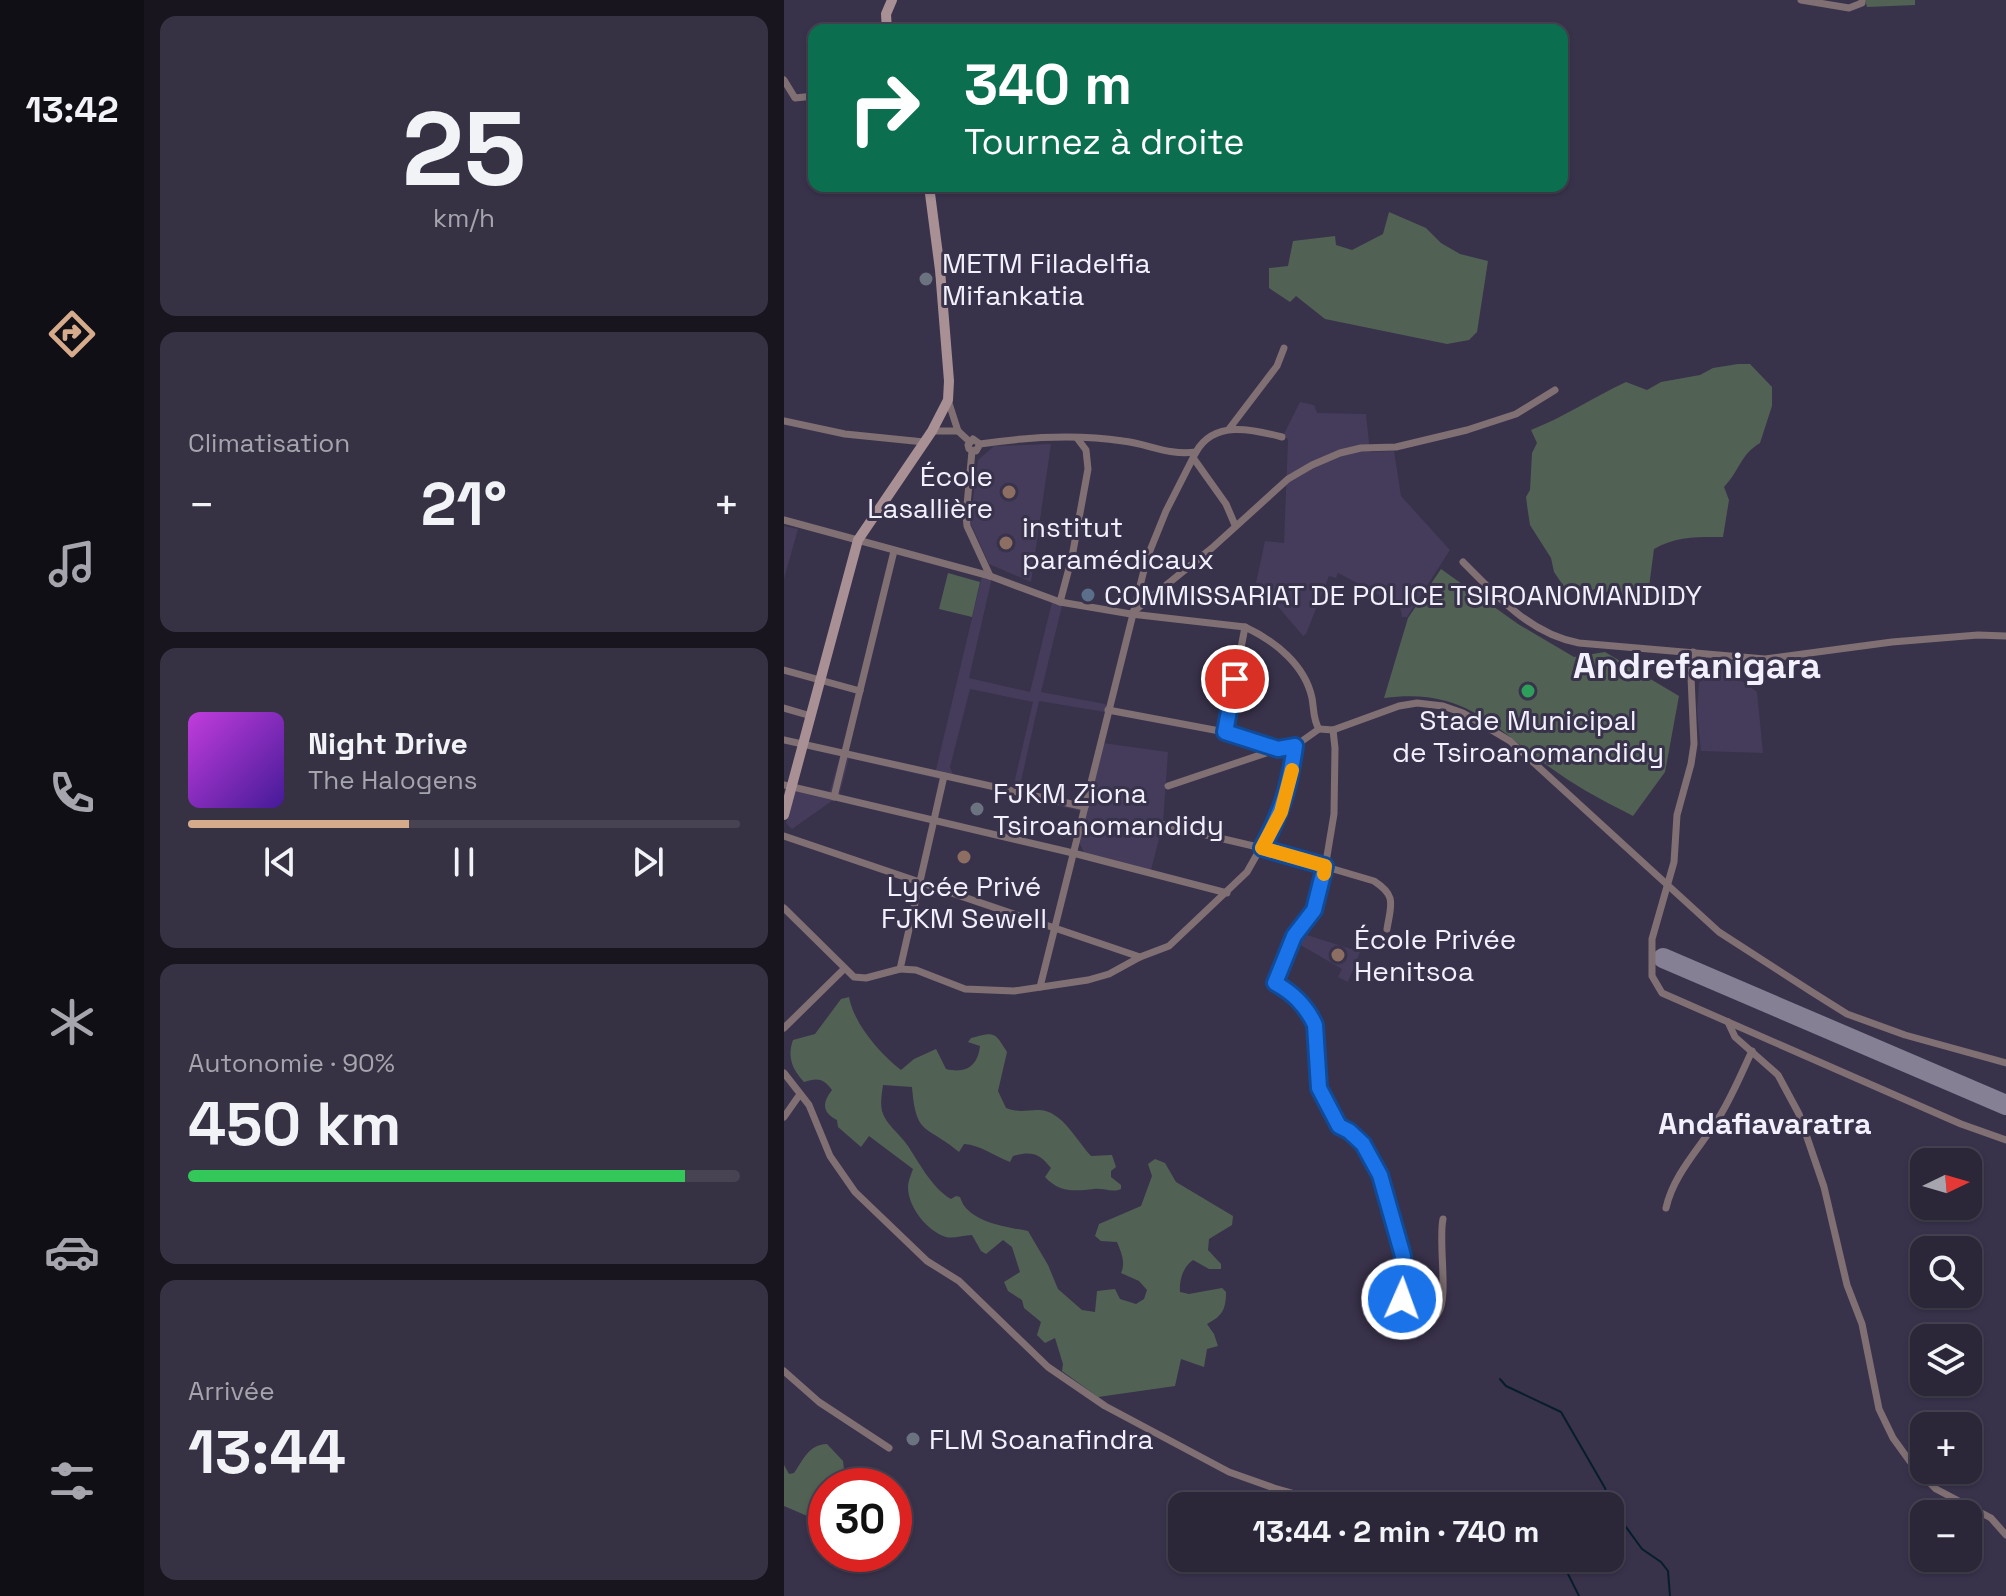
<!DOCTYPE html>
<html lang="fr">
<head>
<meta charset="utf-8">
<style>
  body { margin:0; font-family:"Space Grotesk",sans-serif; background:#373243; color:#f1f3f6; height:100vh; display:flex; flex-direction:column; font-size:30px; white-space:nowrap }
  * { box-sizing:border-box; margin:0 }
  p { font-size:26px; color:#a6a5ae }
  .icon { flex:none; width:44px; height:44px; fill:none; stroke:currentColor; stroke-width:2; stroke-linecap:round; stroke-linejoin:round }
  .map { position:relative; flex:1; overflow:hidden }
  .details { display:flex; flex-direction:column; gap:16px; padding:16px; background:#18151f; width:640px }
  .details>* { flex:none }
  .top-card { position:absolute; left:24px; top:24px; width:760px; height:168px; border-radius:16px; box-shadow:0 2px 6px #0004,0 0 0 2px #474353; background:#0b6e4f; color:#fff; overflow:hidden }
  .needle { width:52px; rotate:85deg }
  .buttons { position:absolute; left:1126px; top:1148px; display:grid; gap:16px }
  .buttons a { display:grid; place-items:center; width:72px; height:72px; border-radius:16px; background:#2b2638; box-shadow:0 2px 6px #0004,0 0 0 2px #474353; font-size:40px }
  .speed { position:absolute; left:24px; top:1468px; display:flex; gap:16px; font-size:40px; font-weight:700; text-align:center }
  .speed>* { display:grid; place-content:center; width:104px; height:104px; border-radius:50%; background:#2b2638; box-shadow:0 2px 6px #0004,0 0 0 2px #474353; line-height:1 }
  .speed .limit { border:12px solid #d22; background:#fff; color:#111 }
  .pin { position:absolute; display:grid; place-items:center; width:68px; height:68px; color:#fff; margin:-34px; border:4px solid #fff; border-radius:50%; box-shadow:0 2px 8px #0007 }
  .me { position:absolute; width:88px; margin:-44px; rotate:2deg; stroke-linejoin:round; filter:drop-shadow(0 0 6px #0008) }
  .turn { display:flex; align-items:center; gap:28px; height:168px; padding:0 24px; font-size:36px }
  .turn .icon { width:104px; height:104px; stroke-width:2.5 }
  .turn b { display:block; font-size:56px; line-height:68px }
  .big { font-size:60px; font-weight:700; line-height:1.1 }
  .details .tile { flex:1; display:flex; flex-direction:column; justify-content:center; gap:12px; min-width:0; padding:0 28px; border-radius:16px; background:#373243 }
  .details .dial { align-items:center; gap:0 }
  .dial b { font-size:104px; line-height:1 }
  .song { display:flex; align-items:center; gap:24px }
  .cover { width:96px; height:96px; border-radius:12px; background:linear-gradient(135deg,hsl(290 70% 55%),hsl(260 70% 35%)) }
  .played { height:8px; border-radius:4px; background:linear-gradient(90deg,#d6ab8b 40%,#474353 40%) }
  .keys { display:flex; justify-content:space-around; direction:ltr }
  .heat { display:flex; justify-content:space-between; align-items:center; font-size:44px; direction:ltr }
  .charge { height:12px; border-radius:6px; background:linear-gradient(90deg,#34c759 90%,#474353 0) }
  .trip { position:absolute; left:384px; top:1492px; width:456px; height:80px; border-radius:16px; background:#2b2638; box-shadow:0 2px 6px #0004,0 0 0 2px #474353; font-weight:700; line-height:80px; text-align:center }
  main { display:flex; flex:1; min-height:0 }
  .menu { display:flex; flex-direction:column; width:144px; justify-content:space-around; align-items:center; background:#110f16; color:#a6a5ae }
  .menu .icon { width:56px; height:56px }
  .menu .selected { color:#d6ab8b }
  .menu b { font-size:36px; color:#f1f3f6 }
  .map>svg:first-child { display:block }
</style>
</head>
<body>
<main>
<nav class="menu">
<b>13:42</b>
<svg class="icon selected" aria-label="directions" viewBox="0 0 24 24"><path d="M12 3l9 9-9 9-9-9zM9 14v-3h6M13 9l2 2-2 2"/></svg>
<svg class="icon" aria-label="music" viewBox="0 0 24 24"><path d="M9 18V5l10-2v13"/><circle cx="6" cy="18" r="3"/><circle cx="16" cy="16" r="3"/></svg>
<svg class="icon" aria-label="phone" viewBox="0 0 24 24"><path d="M5 4h4l2 5-3 2q2 4 5 5l2-3 5 2v4C11 20 4 13 5 4z"/></svg>
<svg class="icon" aria-label="climate" viewBox="0 0 24 24"><path d="M12 3v18M4 7l16 10M4 17L20 7"/></svg>
<svg class="icon" aria-label="car" viewBox="0 0 24 24"><path d="M5 17H2v-5l4-1 3-4h7l3 4 3 1v5h-3M9 17h6M6 11h13"/><circle cx="7" cy="17" r="2"/><circle cx="17" cy="17" r="2"/></svg>
<svg class="icon" aria-label="filters" viewBox="0 0 24 24"><path d="M4 7h16M4 17h16"/><circle cx="9" cy="7" r="2"/><circle cx="15" cy="17" r="2"/></svg>
</nav>
<section class="details">
<div class="tile dial"><b>25</b><p>km/h</p></div>
<div class="tile"><p>Climatisation</p>
<div class="heat"><a>−</a><b class="big">21°</b><a>+</a></div>
</div>
<div class="tile">
<div class="song"><i class="cover"></i><div><b>Night Drive</b><p>The Halogens</p></div></div>
<div class="played"></div>
<div class="keys"><svg class="icon" aria-label="previous" viewBox="0 0 24 24"><path d="M18 5L8 12l10 7zM5 5v14"/></svg><svg class="icon" aria-label="pause" viewBox="0 0 24 24"><path d="M8 5v14M16 5v14"/></svg><svg class="icon" aria-label="next" viewBox="0 0 24 24"><path d="M6 5l10 7-10 7zM19 5v14"/></svg></div>
</div>
<div class="tile"><p>Autonomie · 90%</p><b class="big">450 km</b><div class="charge"></div></div>
<div class="tile"><p>Arrivée</p><b class="big">13:44</b></div>
</section>
<div class="map">
<svg width="1222" height="1596" viewBox="0 0 1222 1596">
  <rect width="100%" height="100%" fill="#39324b"/>
  <!-- built -->
  <g fill="#443c5a" fill-rule="evenodd">
    <path d="M516 402 530 405 533 413 582 414 586 452 610 451 617 496 666 550 623 617H618L616 607 605 598 592 594 573 598 570 593 577 585 554 573 552 578 545 576 522 634 519 636 484 595 470 592 481 541 500 543 504 440 500 434Z"/>
    <path d="M267 444 247 582 205 564 186 522 194 460 210 446Z"/>
    <path d="M0 526 14 529 0 579Z"/>
    <path d="M198 576 208 578 185 678 246 692 268 602 278 606 257 692 321 704 326 711 319 743 384 752 379 824 367 870 301 855 296 844 289 842 296 811 163 779 156 806 150 805 155 779 65 758 55 796 8 829 2 823 11 789 40 796 46 791 58 749 151 774ZM186 689 249 702 229 788 169 775 166 767ZM255 701 321 712 299 804 235 790Z"/>
    <path d="M924 667 956 669 955 679 973 692 979 753 917 751 913 711 915 683Z"/>
    <path d="M517 933 576 952 564 982 554 977 558 969 513 943Z"/>
  </g>
  <!-- green -->
  <g fill="#516254">
    <path d="M1081 0H1131V5L1083 7Z"/>
    <path d="M605 212 642 228 657 243 676 254 704 261 693 332 685 340 663 344 541 319 512 296 506 302 485 288V268L504 266 509 241 551 236 552 245 568 250 599 234Z"/>
    <path d="M954 364H966L988 387V406L976 443C956 455 956 470 940 487L945 500 939 537C914 537 892 536 870 549L865 587 859 605 847 603 813 588 804 592 783 591 770 572 767 558 746 525 744 512 742 497 746 490 748 453 753 443 747 430C780 417 810 397 842 382L863 390 877 382 916 375 929 368Z"/>
    <path d="M657 569 734 624 790 657 821 652 895 696 881 772 849 816C824 803 798 790 774 773 711 730 685 687 600 698L624 618Z"/>
    <path d="M164 573 196 582 188 617 155 609Z"/>
    <path d="M65 997C70 1024 96 1054 117 1070L130 1059 152 1049 162 1069C182 1074 194 1066 196 1046L184 1042 187 1038C211 1032 210 1031 223 1052L214 1091 222 1108C235 1113 241 1110 254 1110 278 1110 292 1140 307 1156L328 1155 332 1167 327 1171V1177L337 1185V1189C328 1193 320 1188 310 1189 290 1191 276 1193 261 1177L267 1168C255 1153 247 1151 229 1156L226 1162C210 1156 197 1145 180 1144L175 1152C142 1124 132 1137 128 1087L99 1085C98 1093 96 1103 98 1111 102 1125 116 1134 124 1146 135 1163 149 1189 167 1199L172 1196 176 1197C183 1222 222 1227 244 1231L264 1265 274 1289 298 1310 311 1312 313 1291 331 1289 336 1299 352 1304 360 1299 363 1290 355 1281 337 1273C342 1262 337 1252 333 1242L317 1241 311 1236 315 1224 357 1206 368 1176 364 1164 371 1159 381 1163 392 1182 449 1216 448 1225 425 1239 424 1250 437 1264V1269H425L409 1260C399 1267 395 1280 396 1292L405 1294 438 1288 442 1292C442 1310 438 1316 423 1324L430 1334 434 1346 423 1349 420 1367 397 1359 391 1386 314 1397 278 1371 279 1364 271 1338 261 1343 253 1335 257 1322 240 1308 238 1300 224 1291 220 1282 236 1272 228 1247 219 1240 202 1254 197 1251 188 1235C180 1235 169 1239 162 1237 143 1231 124 1207 124 1187 124 1181 127 1175 129 1169L85 1136 77 1147 54 1127 53 1120C38 1112 38 1103 48 1090 39 1078 33 1078 20 1082 8 1069 3 1057 9 1040L31 1034 57 999Z"/>
    <path d="M43 1444 59 1461 62 1486H42V1524L0 1506V1465L5 1474 10 1473C20 1459 24 1445 43 1444Z"/>
  </g>
  <g fill="none" stroke-linecap="round" stroke-linejoin="round">
    <!-- stream -->
    <g stroke="#061e2c" stroke-width="2">
      <path d="M716 1379 722 1386 777 1412 821 1488 826 1505 858 1549 877 1562 884 1571 886 1596"/>
      <path d="M776 1558 795 1596"/>
    </g>
    <!-- taxiway -->
    <path stroke="#868094" stroke-width="20" d="M879 958 1222 1105"/>
    <!-- street -->
    <g stroke="#807073" stroke-width="7">
      <path d="M1017 0 1065 8 1078 3V0"/>
      <path d="M0 80 11 98 30 96"/>
      <path d="M164 400 174 431 185 441"/>
      <path d="M0 421 61 434 140 442"/>
      <path d="M445 429 493 366 500 348"/>
      <path d="M148 431H174"/>
      <path d="M196 444 192 451 185 449 184 445 189 439 196 444C243 437 291 434 339 441 365 444 385 456 412 452 430 420 468 429 498 437"/>
      <path d="M188 451 182 516 183 526 206 576"/>
      <path d="M410 459 442 504 451 525"/>
      <path d="M0 520 206 576 276 602 347 614 461 627C491 641 521 665 528 698 530 709 529 720 535 729L549 730 615 706 633 703 659 706 679 713 726 741 935 932 1028 992 1063 1014 1121 1035 1222 1063"/>
      <path d="M679 562C713 596 746 634 795 643L981 659 1108 642 1194 635 1222 636"/>
      <path d="M276 602 288 557 304 469 302 450 293 438"/>
      <path d="M349 612 428 548 504 479 528 465 556 453 577 448 612 447 683 430 732 414 771 390"/>
      <path d="M909 652 907 677 910 744 907 764 893 815 890 862 868 939V976L878 993 1177 1124 1222 1140"/>
      <path d="M0 670 76 691"/>
      <path d="M0 708 27 716"/>
      <path d="M324 710 441 732 494 749 511 746"/>
      <path d="M549 730 551 748 550 814 538 886 530 910 510 936 491 983 511 995 527 1015 531 1025 535 1088 555 1126 565 1131 579 1144 596 1175 619 1256 618 1299 628 1325 633 1327C639 1323 650 1319 654 1313 665 1299 654 1241 659 1219"/>
      <path d="M441 732 461 627"/>
      <path d="M0 740 301 807"/>
      <path d="M0 785 289 853 443 893"/>
      <path d="M384 786 494 749"/>
      <path d="M50 797 110 551"/>
      <path d="M380 825 478 848 590 881C613 896 607 904 603 929"/>
      <path d="M0 836 356 957"/>
      <path d="M0 908 70 977 82 978 116 969 160 776"/>
      <path d="M116 969 132 970 181 989 230 991 304 980 325 974 356 957 385 946 463 872 497 812 507 776 511 746 535 729"/>
      <path d="M256 987 363 558 382 511 412 452"/>
      <path d="M944 1022 951 1037 994 1075 1015 1114 1040 1187 1063 1285 1078 1324 1095 1409 1109 1438 1130 1467 1152 1489 1207 1518 1222 1535"/>
      <path d="M0 1028 60 969"/>
      <path d="M0 1073 25 1105 46 1156 71 1192 143 1261 175 1281 264 1367 321 1406 445 1472 490 1488 554 1506"/>
      <path d="M0 1117 14 1097"/>
      <path d="M882 1208C890 1172 919 1145 937 1114 949 1094 958 1072 968 1051"/>
      <path d="M0 1371 35 1402 105 1448"/>
    </g>
    <!-- secondary -->
    <g stroke="#a89095" stroke-width="10">
      <path d="M103 30 102 14 108 0"/>
      <path d="M0 815 74 540 148 431 164 400 165 381 156 270 145 186"/>
    </g>
  </g>
  <g fill="none" stroke-linecap="round" stroke-linejoin="round">
    <!-- route casing -->
    <g stroke="#114b97" stroke-width="20">
      <path id="route" d="M451 679 441 732 494 749 511 746C505 788 498 811 478 848L541 866 530 910 510 936 491 983C509 993 522 1005 531 1025L535 1088 555 1126 565 1131 579 1144 596 1175 619 1256 618 1299"/>
    </g>
    <!-- route -->
    <use href="#route" stroke="#1a73e8" stroke-width="14"/>
    <!-- slow -->
    <path stroke="#f59e0b" stroke-width="14" d="M508 770 497 812 478 848 541 866 540 874"/>
  </g>
  <!-- markers -->
  <g fill="#6b7280" stroke="#39324b" stroke-width="3">
    <circle cx="142" cy="279" r="8"/>
    <circle cx="193" cy="809" r="8"/>
    <circle cx="129" cy="1439" r="8"/>
  </g>
  <g fill="#8d6e63" stroke="#39324b" stroke-width="3">
    <circle cx="225" cy="492" r="8"/>
    <circle cx="222" cy="543" r="8"/>
    <circle cx="180" cy="857" r="8"/>
    <circle cx="554" cy="955" r="8"/>
  </g>
  <circle fill="#5c6f8a" stroke="#39324b" stroke-width="3" cx="304" cy="595" r="8"/>
  <circle fill="#2e9e5b" stroke="#39324b" stroke-width="3" cx="744" cy="691" r="8"/>
  <g text-anchor="middle" dominant-baseline="central" stroke-width="6" stroke-linejoin="round" paint-order="stroke">
    <!-- poi labels -->
    <g font-size="28" fill="#f3f0fd" stroke="#39324b" text-anchor="start">
      <text x="158" y="263">METM Filadelfia<tspan x="158" dy="32">Mifankatia</tspan></text>
      <text x="209" y="476" text-anchor="end">École<tspan x="209" dy="32">Lasallière</tspan></text>
      <text x="238" y="527">institut<tspan x="238" dy="32">paramédicaux</tspan></text>
      <text x="320" y="595">COMMISSARIAT DE POLICE TSIROANOMANDIDY</text>
      <text x="744" y="720" text-anchor="middle">Stade Municipal<tspan x="744" dy="32">de Tsiroanomandidy</tspan></text>
      <text x="209" y="793">FJKM Ziona<tspan x="209" dy="32">Tsiroanomandidy</tspan></text>
      <text x="180" y="886" text-anchor="middle">Lycée Privé<tspan x="180" dy="32">FJKM Sewell</tspan></text>
      <text x="570" y="939">École Privée<tspan x="570" dy="32">Henitsoa</tspan></text>
      <text x="145" y="1439">FLM Soanafindra</text>
    </g>
    <!-- neighbourhood labels -->
    <g font-size="30" font-weight="bold" fill="#f3f0fd" stroke="#39324b">
      <text x="981" y="1123">Andafiavaratra</text>
    </g>
    <!-- district labels -->
    <g font-size="36" font-weight="bold" fill="#f3f0fd" stroke="#39324b">
      <text x="913" y="666">Andrefanigara</text>
    </g>
  </g>
</svg>
<div class="buttons">
<a><svg class="needle" viewBox="-14 -14 28 28"><path d="M0-13l5 13h-10z" fill="#e53935"/><path d="M0 13l5-13h-10z" fill="#a6a5ae"/></svg></a>
<a><svg class="icon" aria-label="search" viewBox="0 0 24 24"><circle cx="10" cy="10" r="6"/><path d="M15 15l6 6"/></svg></a>
<a><svg class="icon" aria-label="layers" viewBox="0 0 24 24"><path d="M12 4l9 5-9 5-9-5zM3 14l9 5 9-5"/></svg></a>
<a>+</a>
<a>−</a>
</div>
<div class="speed"><div class="limit">30</div></div>
<div class="pin" style="left:451px;top:679px;background:#d93025"><svg class="icon" aria-label="arrive" viewBox="0 0 24 24"><path d="M6 21V4h12l-3 4 3 4H6"/></svg></div>
<svg class="me" style="left:618px;top:1299px" viewBox="-20 -20 40 40"><circle r="17" fill="#1a73e8" stroke="#fff" stroke-width="3"/><path d="M0-11L8 9 0 5-8 9z" fill="#fff"/></svg>
<div class="trip">13:44 · 2 min · 740 m</div>
<div class="top-card">
<div class="turn"><svg class="icon" aria-label="right" viewBox="0 0 24 24"><path d="M7 20v-9h11M14 6l5 5-5 5"/></svg><div><b>340 m</b>Tournez à droite</div></div>
</div>
</div>
</main>
</body>
</html>
